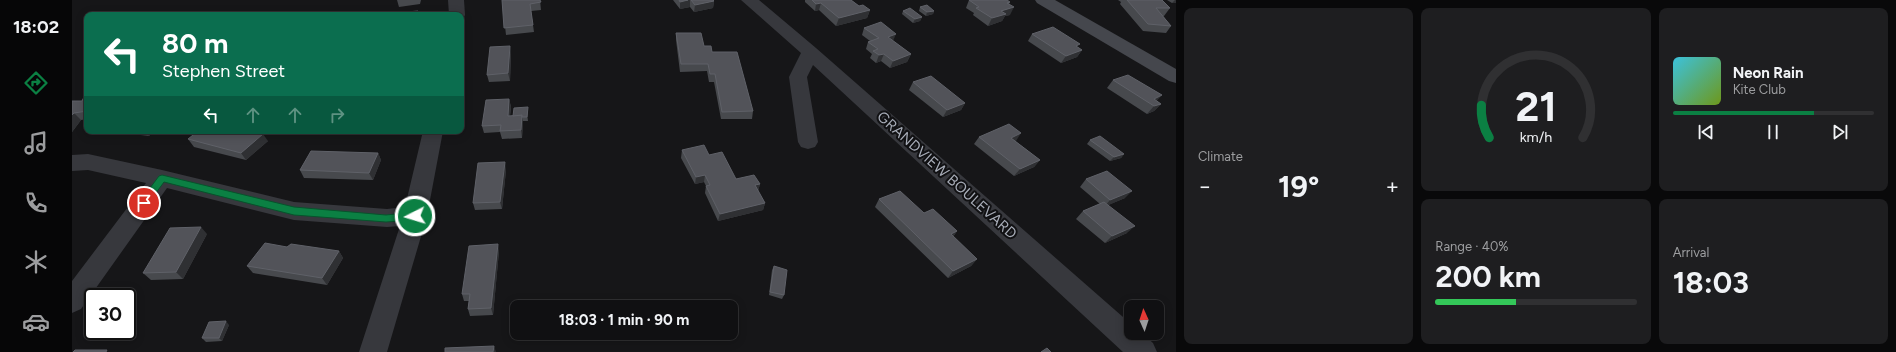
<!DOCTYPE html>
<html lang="en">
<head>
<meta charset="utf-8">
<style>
  body { margin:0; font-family:Figtree,sans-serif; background:#1e1e20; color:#f1f3f6; height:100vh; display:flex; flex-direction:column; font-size:15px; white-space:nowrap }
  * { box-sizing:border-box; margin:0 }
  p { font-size:13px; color:#9c9d9f }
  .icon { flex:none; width:22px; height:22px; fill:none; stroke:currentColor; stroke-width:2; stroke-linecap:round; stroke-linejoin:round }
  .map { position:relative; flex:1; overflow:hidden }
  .drawer { display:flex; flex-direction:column; gap:8px; padding:8px; background:#09090a; width:720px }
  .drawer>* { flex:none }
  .hud { position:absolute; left:12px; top:12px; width:380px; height:122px; border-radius:8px; box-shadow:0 2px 10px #0003,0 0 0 1px #303032; background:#0b6e4f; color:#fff; overflow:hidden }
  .needle { width:26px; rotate:357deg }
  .fabs { position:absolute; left:1052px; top:300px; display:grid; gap:8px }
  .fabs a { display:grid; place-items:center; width:40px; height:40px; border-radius:8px; background:#101012; box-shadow:0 2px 10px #0003,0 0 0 1px #303032; font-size:20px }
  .speed { position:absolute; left:12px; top:288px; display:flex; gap:8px; font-size:20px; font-weight:700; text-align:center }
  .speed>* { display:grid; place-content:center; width:52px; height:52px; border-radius:50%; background:#101012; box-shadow:0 2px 10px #0003,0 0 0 1px #303032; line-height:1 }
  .speed .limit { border:2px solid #111; border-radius:6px; background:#fff; color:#111 }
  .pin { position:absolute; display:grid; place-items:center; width:34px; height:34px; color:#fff; margin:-17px; border:2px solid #fff; border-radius:50%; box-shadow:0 1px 4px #0007 }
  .me { position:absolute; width:44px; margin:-22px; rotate:265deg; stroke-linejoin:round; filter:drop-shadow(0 0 3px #0008) }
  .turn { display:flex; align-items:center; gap:14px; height:84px; padding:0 12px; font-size:18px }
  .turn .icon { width:52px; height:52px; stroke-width:2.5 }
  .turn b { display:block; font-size:28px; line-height:34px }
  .lanes { display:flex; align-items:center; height:38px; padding:0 12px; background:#0003; justify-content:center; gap:20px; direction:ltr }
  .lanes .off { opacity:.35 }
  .big { font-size:30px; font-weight:700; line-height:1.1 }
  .drawer .widget { flex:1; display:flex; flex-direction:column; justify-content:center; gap:6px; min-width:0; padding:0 14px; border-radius:8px; background:#1e1e20 }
  .drawer .dial { align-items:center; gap:0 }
  .dial svg { height:104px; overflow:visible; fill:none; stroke:#303032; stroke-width:7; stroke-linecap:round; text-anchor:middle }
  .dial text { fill:#f1f3f6; stroke:none }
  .song { display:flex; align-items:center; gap:12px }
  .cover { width:48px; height:48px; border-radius:6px; background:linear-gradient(135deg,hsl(190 70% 55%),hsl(80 70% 35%)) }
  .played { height:4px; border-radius:2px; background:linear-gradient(90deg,#0b8043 70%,#303032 70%) }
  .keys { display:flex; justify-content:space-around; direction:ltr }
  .heat { display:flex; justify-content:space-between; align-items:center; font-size:22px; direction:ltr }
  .charge { height:6px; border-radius:3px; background:linear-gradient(90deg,#34c759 40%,#303032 0) }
  .drawer .tiles { flex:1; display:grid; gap:8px; grid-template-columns:repeat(3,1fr) }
  .widget:first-child { grid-row:span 2 }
  .trip { position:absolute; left:438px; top:300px; width:228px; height:40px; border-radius:8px; background:#101012; box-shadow:0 2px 10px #0003,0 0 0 1px #303032; font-weight:700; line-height:40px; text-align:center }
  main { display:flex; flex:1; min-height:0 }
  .tab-bar { display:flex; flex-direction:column; width:72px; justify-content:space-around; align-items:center; background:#060607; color:#9c9d9f }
  .tab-bar .icon { width:28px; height:28px }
  .tab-bar .current { color:#0b8043 }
  .tab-bar b { font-size:18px; color:#f1f3f6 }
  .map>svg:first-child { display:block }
</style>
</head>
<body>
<main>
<nav class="tab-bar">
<b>18:02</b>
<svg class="icon current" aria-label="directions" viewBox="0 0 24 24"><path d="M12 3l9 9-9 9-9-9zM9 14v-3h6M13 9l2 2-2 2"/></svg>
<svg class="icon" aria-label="music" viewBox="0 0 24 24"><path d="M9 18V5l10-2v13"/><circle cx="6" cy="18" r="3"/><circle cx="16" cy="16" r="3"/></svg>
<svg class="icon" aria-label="phone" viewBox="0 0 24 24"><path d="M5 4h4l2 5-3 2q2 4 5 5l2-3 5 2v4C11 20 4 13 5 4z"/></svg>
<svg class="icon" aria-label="climate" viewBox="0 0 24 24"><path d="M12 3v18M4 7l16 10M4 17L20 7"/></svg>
<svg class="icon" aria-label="car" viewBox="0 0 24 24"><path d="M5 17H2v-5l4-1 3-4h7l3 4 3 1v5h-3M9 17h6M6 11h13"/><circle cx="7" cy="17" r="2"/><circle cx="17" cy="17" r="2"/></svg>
</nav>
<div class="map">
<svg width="1104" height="352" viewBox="0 0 1104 352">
  <rect width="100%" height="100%" fill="#161618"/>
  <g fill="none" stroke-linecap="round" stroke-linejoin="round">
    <!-- minor -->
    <g fill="#37383d" fill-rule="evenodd">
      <path d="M376 0H392L393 15 391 19H389V15H377Z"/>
      <path d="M669 0H687L744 48 1059 324V333H1070L1081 343 1085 352H1051L741 65 735 77 746 142 743 147 736 149 729 147 726 142 717 77 729 53Z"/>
      <path d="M351 131H371L355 216 315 352H287L328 226 315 227 222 220 95 188 9 309 0 313V281L74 183 16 170 0 171V155L16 154 90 170 222 202 315 209 333 207Z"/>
    </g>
    <!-- secondary -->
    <path fill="#45474d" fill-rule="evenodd" d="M963 0H983L1104 69V83L1097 81 965 3Z"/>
  </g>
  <!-- wall -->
  <g fill="#47494d">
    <path d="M325 0H349L348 4 327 7Z"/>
    <path d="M430 0H468L469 10 459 11 462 32 434 35Z"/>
    <path d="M601 0H641L642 1 641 8 622 12 618 7 608 9Z"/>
    <path d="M733 0H779L787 6 798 10 795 18 764 26 747 10 743 11 733 2Z"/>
    <path d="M897 0 938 2 937 4 938 15 933 16 930 21 916 26 901 15 902 13 894 8Z"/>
    <path d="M1046 0H1092H1090L1098 8 1092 16H1091L1099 26 1094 33 1071 31 1048 4 1049 2Z"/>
    <path d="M1095 0H1104V3H1100Z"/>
    <path d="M848 7 862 11 861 14 854 16 847 11Z"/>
    <path d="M831 11 850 17 848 21 841 23 830 14Z"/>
    <path d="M792 28 821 41 839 54 835 62 818 68 809 61 804 63 798 58 800 54 794 49 796 42 798 41 790 35Z"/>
    <path d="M604 33 632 46 640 52 681 111 680 119H649L642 82H637L635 71 608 72 604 40Z"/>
    <path d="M960 34 1006 48 1010 50 1005 57 989 63 956 41Z"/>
    <path d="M439 53 438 81 417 82 415 75Z"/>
    <path d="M1041 80 1085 101 1089 104 1082 111 1075 114 1035 88Z"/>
    <path d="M841 82 893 103 889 110 871 117 837 90Z"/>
    <path d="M15 97V119L9 120 0 132V101H10Z"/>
    <path d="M437 99 439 107 438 116H441L456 111V121H451L450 138 430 139 428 132 412 133 410 126Z"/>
    <path d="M36 131H83L77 136Z"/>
    <path d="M907 137 944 141H943L968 160 962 167 942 176 902 144Z"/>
    <path d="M116 139 196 141 174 160 122 147Z"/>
    <path d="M1018 140 1052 154 1049 158 1038 161 1015 144Z"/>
    <path d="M610 150 637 155 664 179 688 184 686 191 693 203 691 210 646 221 633 193 634 186 632 182 623 184 609 158Z"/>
    <path d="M306 153 309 160 301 180 232 178 228 170Z"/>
    <path d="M434 170 430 209 403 210 401 203Z"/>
    <path d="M1014 179 1053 198 1036 205 1055 233 1033 243 1004 219 1011 211 1028 204 1008 187Z"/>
    <path d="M807 199 852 213 885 231 881 237 905 259 899 266 876 278 803 207Z"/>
    <path d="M135 234 111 279 79 280 71 273Z"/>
    <path d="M215 247 267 251 271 258 255 285 181 273 175 266Z"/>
    <path d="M427 251 421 315 398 316 396 309 397 301H392L390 294Z"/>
    <path d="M702 266 712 295 710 299 697 295 700 270Z"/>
    <path d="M157 325 150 341 134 342 130 338Z"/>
  </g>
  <!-- shaded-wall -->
  <g fill="#2f3033">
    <path d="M616 0H618V7L608 9V2Z"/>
    <path d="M1103 0H1104V3H1100Z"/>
    <path d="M642 1 641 8 622 12 623 5Z"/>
    <path d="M749 3 747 10 743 11 744 4Z"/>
    <path d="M942 7 938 15 933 16 930 21 916 26 920 18 929 11Z"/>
    <path d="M798 10 795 18 764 26 767 18Z"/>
    <path d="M862 11 861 14 854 16 855 12Z"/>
    <path d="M850 17 848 21 841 23 843 19Z"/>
    <path d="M824 34 821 41 816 37Z"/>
    <path d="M438 46 439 53 438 81 436 73Z"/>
    <path d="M1010 50 1005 57 989 63 994 56Z"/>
    <path d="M812 54 809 61 804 63 807 55Z"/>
    <path d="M839 54 835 62 818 68 821 61Z"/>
    <path d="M1090 95 1083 103 1082 99Z"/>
    <path d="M437 99 439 107 437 124 436 116Z"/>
    <path d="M893 103 889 110 871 117 875 110Z"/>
    <path d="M1089 104 1082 111 1075 114 1082 106Z"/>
    <path d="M456 107V121L455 117Z"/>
    <path d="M2 113 9 120 0 132V115Z"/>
    <path d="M450 115 451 123 450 138 449 130Z"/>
    <path d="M73 131H83L77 136Z"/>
    <path d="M949 133 944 141 934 145 939 138Z"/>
    <path d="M191 134 196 141 174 160 169 153Z"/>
    <path d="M306 153 309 160 301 180 297 173Z"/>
    <path d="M1052 154 1049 158 1038 161 1042 157Z"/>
    <path d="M968 160 962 167 942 176 948 169Z"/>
    <path d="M433 162 434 170 430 209 428 202Z"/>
    <path d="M633 175 632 182 623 184 624 177Z"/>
    <path d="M688 184 686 191 683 185Z"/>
    <path d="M1060 191 1053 198 1032 207 1038 200Z"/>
    <path d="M693 203 691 210 646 221 648 214Z"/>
    <path d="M1063 226 1055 233 1033 243 1040 236Z"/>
    <path d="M129 227 135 234 111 279 104 272Z"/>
    <path d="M885 231 880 238 879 234Z"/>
    <path d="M426 244 427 251 421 315 419 308Z"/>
    <path d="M267 251 271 258 255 285 250 278Z"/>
    <path d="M905 259 899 266 876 278 881 271Z"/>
    <path d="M154 321 157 325 150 341 147 338Z"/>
    <path d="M422 346 424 352H421Z"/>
  </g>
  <!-- building -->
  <g fill="#525359" stroke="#5f6168">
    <path d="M430 0H468L469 2 458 4 461 25 432 28Z"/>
    <path d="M607 0H616L608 2Z"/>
    <path d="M619 0H641L642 1 623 5Z"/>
    <path d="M740 0H779L787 6 791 5 798 10 767 18 749 3 744 4Z"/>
    <path d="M897 0H935L938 2 935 3 942 7 929 11 934 14 920 18 904 8 907 7Z"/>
    <path d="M1055 0H1090L1098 8H1084L1099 26 1076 24Z"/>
    <path d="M855 5 862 11 855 12 848 7Z"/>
    <path d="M838 8 850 17 843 19 831 11Z"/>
    <path d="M346 11 345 15H323V13Z"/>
    <path d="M809 22 824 34 816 37 839 54 821 61 812 54 807 55 801 51 806 49 796 42 807 38 792 28Z"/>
    <path d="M981 27 1008 44 1004 46 1010 50 994 56 960 34Z"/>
    <path d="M604 33H629L632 46H639L640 52H665L681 111 650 112 643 74H638L636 64H609Z"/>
    <path d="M438 46 436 73 415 75 418 47Z"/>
    <path d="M1056 75 1090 95 1082 99 1089 104 1082 106 1041 80Z"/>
    <path d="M859 76 893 103 875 110 841 82Z"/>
    <path d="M12 97H15V111L2 113 0 115V101H10Z"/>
    <path d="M437 99 436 116 450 115 449 130 428 131 429 125 410 126 414 100Z"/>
    <path d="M456 107 455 117H450V115L441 116 442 108Z"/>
    <path d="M937 124 949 133 939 138 968 160 948 169 907 137Z"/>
    <path d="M126 131H181L191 134 169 153 116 139Z"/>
    <path d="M1028 136 1052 154 1042 157 1018 140Z"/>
    <path d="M632 145 637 155 650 152 664 179 682 175 688 184 683 185 693 203 648 214 634 186 638 185 633 175 624 177 610 150Z"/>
    <path d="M239 151 306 153 297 173 228 170Z"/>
    <path d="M433 162 428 202 401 203 406 163Z"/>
    <path d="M1035 171 1060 191 1038 200 1014 179Z"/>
    <path d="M828 191 852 213 861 209 885 231 879 234 905 259 881 271 807 199Z"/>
    <path d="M1032 202 1063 226 1040 236 1011 211Z"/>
    <path d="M129 227 104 272 71 273 98 228Z"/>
    <path d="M193 243 215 247 219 244 267 251 250 278 175 266Z"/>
    <path d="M426 244 419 308 396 309 398 294H390L397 246Z"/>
    <path d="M702 266 715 270 712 295 698 292Z"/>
    <path d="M154 321 147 338H130L137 322Z"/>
    <path d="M422 346 421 352H373V348Z"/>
    <path d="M975 348 979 352H969Z"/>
    <path d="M3 350H35L34 352H1Z"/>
  </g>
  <!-- route -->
  <path fill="#0b8043" stroke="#07532c" d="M90 175 222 207 314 215 343 212 348 216 343 220 314 222 222 215 92 182 75 205H69L67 203 69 200 87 176Z"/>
  <g text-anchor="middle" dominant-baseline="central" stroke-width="4" stroke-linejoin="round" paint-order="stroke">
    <!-- street labels -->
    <g font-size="15" fill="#a8adb8" stroke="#111113">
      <text transform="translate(875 175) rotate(42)">GRANDVIEW BOULEVARD</text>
    </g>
  </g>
</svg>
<div class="fabs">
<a><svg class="needle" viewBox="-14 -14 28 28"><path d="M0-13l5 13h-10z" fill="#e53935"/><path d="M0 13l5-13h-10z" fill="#9c9d9f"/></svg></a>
</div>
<div class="speed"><div class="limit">30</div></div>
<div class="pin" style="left:72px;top:203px;background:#d93025"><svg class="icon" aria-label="arrive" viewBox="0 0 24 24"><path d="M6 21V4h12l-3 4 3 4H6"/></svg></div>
<svg class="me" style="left:343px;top:216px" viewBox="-20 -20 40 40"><circle r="17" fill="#0b8043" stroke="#fff" stroke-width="3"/><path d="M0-11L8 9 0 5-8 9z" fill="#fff"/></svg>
<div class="trip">18:03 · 1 min · 90 m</div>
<div class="hud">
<div class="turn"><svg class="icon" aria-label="left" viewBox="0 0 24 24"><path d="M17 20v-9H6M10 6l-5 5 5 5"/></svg><div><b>80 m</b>Stephen Street</div></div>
<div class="lanes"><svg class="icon" aria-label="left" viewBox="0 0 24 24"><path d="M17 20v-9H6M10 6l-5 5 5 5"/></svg><svg class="icon off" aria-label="ahead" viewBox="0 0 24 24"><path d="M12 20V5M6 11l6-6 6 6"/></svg><svg class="icon off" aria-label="ahead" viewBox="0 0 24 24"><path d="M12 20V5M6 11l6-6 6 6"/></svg><svg class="icon off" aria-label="right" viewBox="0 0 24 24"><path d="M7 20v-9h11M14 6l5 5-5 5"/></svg></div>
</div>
</div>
<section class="drawer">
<div class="tiles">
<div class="widget"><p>Climate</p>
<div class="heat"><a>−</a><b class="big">19°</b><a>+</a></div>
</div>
<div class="widget dial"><svg viewBox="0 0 100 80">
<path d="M14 69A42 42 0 1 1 86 69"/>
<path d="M14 69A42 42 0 0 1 8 44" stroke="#0b8043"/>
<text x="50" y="56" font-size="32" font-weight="700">21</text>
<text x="50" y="72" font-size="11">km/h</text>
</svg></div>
<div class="widget">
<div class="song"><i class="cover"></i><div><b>Neon Rain</b><p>Kite Club</p></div></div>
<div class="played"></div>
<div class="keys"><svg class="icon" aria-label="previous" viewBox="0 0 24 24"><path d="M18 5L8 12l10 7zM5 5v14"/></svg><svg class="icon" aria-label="pause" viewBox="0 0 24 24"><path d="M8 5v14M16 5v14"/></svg><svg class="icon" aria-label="next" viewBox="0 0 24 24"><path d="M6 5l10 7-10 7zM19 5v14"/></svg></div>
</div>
<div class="widget"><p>Range · 40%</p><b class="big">200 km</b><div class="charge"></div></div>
<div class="widget"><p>Arrival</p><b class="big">18:03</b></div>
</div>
</section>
</main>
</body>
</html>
